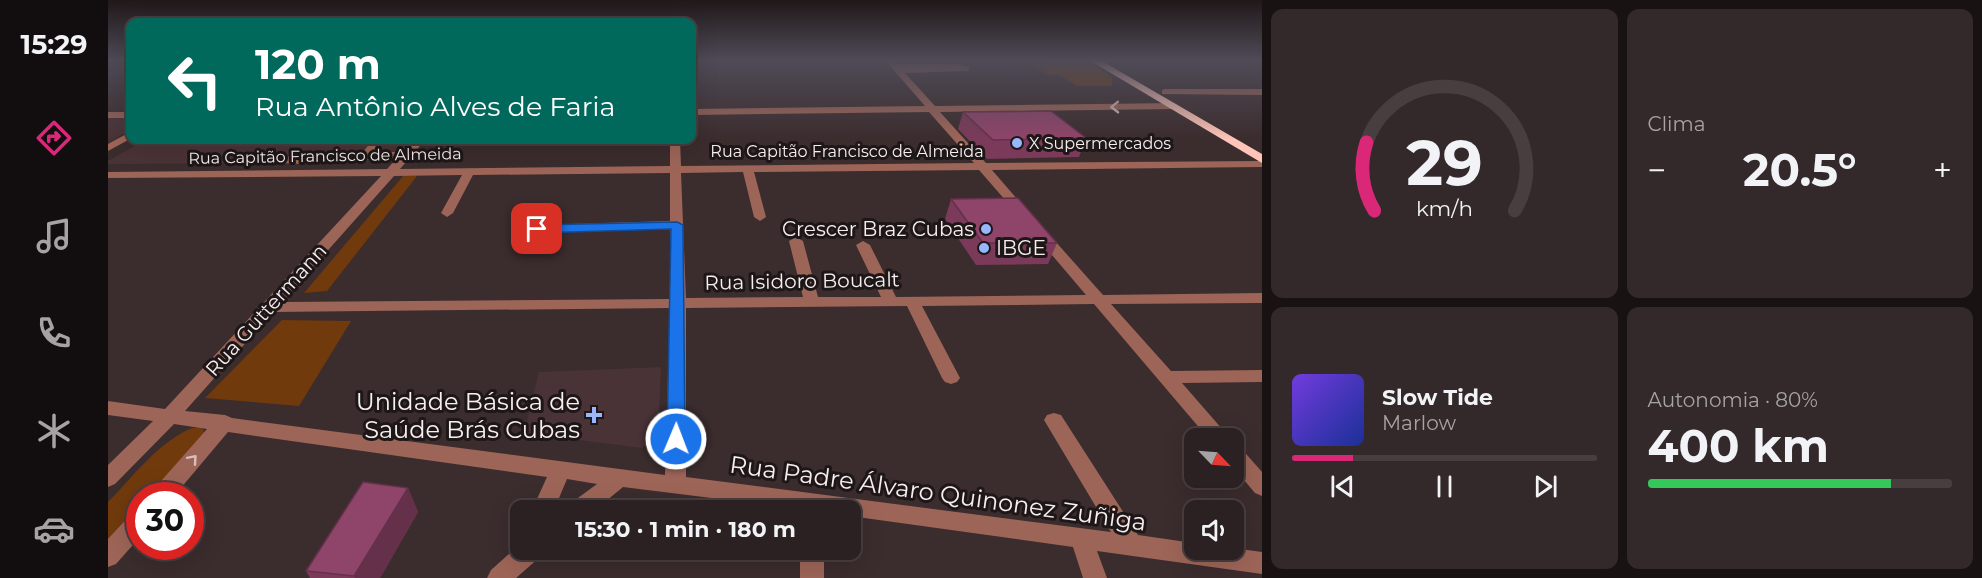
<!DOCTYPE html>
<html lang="pt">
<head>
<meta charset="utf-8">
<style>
  body { margin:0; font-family:Montserrat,sans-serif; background:#34292a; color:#f1f3f6; height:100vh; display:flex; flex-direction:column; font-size:22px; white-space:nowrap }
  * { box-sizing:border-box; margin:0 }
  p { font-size:20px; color:#a6a3a5 }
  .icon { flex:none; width:33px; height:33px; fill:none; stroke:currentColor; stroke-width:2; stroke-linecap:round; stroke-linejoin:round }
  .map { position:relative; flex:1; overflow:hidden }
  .details { display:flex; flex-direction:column; gap:9px; padding:9px; background:#181213; width:720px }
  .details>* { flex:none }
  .banner { position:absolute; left:18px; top:18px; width:570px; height:126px; border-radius:12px; box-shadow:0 6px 24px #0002,0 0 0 2px #483e40; background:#00695c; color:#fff; overflow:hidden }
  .needle { width:39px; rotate:115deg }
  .fabs { position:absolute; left:1076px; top:428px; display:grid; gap:12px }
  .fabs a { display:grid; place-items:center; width:60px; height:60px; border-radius:12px; background:#2c2122; box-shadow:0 6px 24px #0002,0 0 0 2px #483e40; font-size:30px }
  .speed { position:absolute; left:18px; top:482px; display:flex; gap:12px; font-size:30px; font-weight:700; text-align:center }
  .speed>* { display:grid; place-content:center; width:78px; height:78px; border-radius:50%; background:#2c2122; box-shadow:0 6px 24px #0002,0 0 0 2px #483e40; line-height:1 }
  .speed .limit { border:9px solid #d22; background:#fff; color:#111 }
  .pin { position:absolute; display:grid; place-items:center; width:51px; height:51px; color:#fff; margin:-26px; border-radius:12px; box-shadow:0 3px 9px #0006 }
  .me { position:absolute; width:66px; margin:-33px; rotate:1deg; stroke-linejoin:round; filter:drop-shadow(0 0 4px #0008) }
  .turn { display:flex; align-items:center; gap:21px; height:126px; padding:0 30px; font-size:27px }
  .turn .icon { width:78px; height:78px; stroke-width:2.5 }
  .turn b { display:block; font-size:42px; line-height:51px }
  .big { font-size:45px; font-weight:700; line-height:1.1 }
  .details .card { flex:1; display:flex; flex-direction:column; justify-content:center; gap:9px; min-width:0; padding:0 21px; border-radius:12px; background:#34292a }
  .details .dial { align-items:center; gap:0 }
  .dial svg { height:156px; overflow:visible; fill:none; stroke:#483e40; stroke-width:7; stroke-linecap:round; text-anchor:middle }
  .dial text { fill:#f1f3f6; stroke:none }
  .song { display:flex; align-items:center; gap:18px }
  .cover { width:72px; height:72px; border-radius:9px; background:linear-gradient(135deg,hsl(260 70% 55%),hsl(230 70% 35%)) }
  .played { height:6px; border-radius:3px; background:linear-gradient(90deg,#db2777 20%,#483e40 20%) }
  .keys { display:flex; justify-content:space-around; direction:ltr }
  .heat { display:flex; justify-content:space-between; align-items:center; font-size:33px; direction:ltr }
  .charge { height:9px; border-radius:4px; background:linear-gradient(90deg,#34c759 80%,#483e40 0) }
  .details .tiles { flex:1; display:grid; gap:9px; grid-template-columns:repeat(2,1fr) }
  .trip { position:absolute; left:402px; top:500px; width:351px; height:60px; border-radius:12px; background:#2c2122; box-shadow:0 6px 24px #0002,0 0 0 2px #483e40; font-weight:700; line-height:60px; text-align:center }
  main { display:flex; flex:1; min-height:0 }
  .dock { display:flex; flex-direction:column; width:108px; justify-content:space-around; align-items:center; background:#120d0e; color:#a6a3a5 }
  .dock .icon { width:42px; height:42px }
  .dock .active { color:#db2777 }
  .dock b { font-size:27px; color:#f1f3f6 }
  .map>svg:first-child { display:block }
</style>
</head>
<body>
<main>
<nav class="dock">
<b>15:29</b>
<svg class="icon active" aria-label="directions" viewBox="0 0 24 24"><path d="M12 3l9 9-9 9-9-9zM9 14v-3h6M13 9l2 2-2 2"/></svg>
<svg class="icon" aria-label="music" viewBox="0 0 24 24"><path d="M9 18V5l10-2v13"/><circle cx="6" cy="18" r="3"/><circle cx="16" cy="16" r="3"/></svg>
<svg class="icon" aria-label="phone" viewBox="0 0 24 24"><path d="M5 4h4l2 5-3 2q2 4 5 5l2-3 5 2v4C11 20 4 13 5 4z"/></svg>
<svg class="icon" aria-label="climate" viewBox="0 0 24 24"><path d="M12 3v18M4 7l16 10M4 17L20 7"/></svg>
<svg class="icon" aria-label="car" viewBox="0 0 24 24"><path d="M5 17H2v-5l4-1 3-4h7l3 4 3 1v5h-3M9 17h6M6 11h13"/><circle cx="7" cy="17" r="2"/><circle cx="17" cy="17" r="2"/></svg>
</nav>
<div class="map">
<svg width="1154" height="578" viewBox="0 0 1154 578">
  <rect width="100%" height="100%" fill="#3b2c2d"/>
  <!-- built -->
  <g fill="#4a3336">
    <path d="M0 118H22V130L0 143Z"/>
    <path d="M37 140H305L289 159 280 162 0 164V161Z"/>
    <path d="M553 367 550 438 534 448 416 433 431 372Z"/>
  </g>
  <!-- green -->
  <g fill="#703a0c">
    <path d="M932 60H980L1004 78V86H969L952 75H940L924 64H937Z"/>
    <path d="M296 175 309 176 219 291 196 293Z"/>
    <path d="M174 320 243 321 191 406 97 398Z"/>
    <path d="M84 428H94L98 435 43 495H32L31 507 0 541V502C25 477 50 442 84 428Z"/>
  </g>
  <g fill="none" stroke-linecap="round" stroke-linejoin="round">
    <!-- minor -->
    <g fill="#9d6558" fill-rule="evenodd">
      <path d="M777 60H785L788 64H850L861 67V71H858L797 73 827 106 1066 103 1071 106 1066 109 832 112 878 163 1154 161V167L884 170 922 214 916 218 912 217 871 170 646 172 658 217 652 221 646 217 635 172 573 173 578 298 695 297 681 241 688 237 695 241 710 297H773L748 245 755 241 762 245 788 297 978 295 927 235 934 231 939 232 995 295 1154 293V303L1003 304 1063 371 1154 370V382L1074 383 1122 438H1100L986 304 814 306 852 378 849 382 843 384 837 382 834 378 799 306 578 308V477L1003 532 936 420 939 415 946 413 953 415 1030 535 1086 543V549L1125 548 1154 552V574L989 551 999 578H975L965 547 742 516V510H700L515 487 487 510H460L463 503 489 484 459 479 446 510H424L439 477 120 432 67 495H43L46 489 99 429 66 424 7 484 0 487V465L45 421 0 415V401L57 409 273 176 0 178V172L279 169 289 158C266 158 161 172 151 156L159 150 164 153 162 156 196 157 254 153 265 140H275L266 152H295L307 140H317L292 169 562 166V140H572L573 166 866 163 821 112 584 115V109L817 106ZM562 173V221L429 225 422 229 429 233 562 229V299L174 302 286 176 354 175 333 213 339 217 345 213 365 175ZM562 308 557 475 124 418 117 415 77 411 165 312Z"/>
      <path d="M1057 89H1154V95L1054 94V90Z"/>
      <rect x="0" y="112" width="22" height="6"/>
      <path d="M22 132V139L0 151V144Z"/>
      <path d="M1125 445 1132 447 1154 472V496L1147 493 1125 467Z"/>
      <path d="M32 510V537L8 564 0 567V539L24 513Z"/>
      <path d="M412 544V549H436L432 557 408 578H379L383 570Z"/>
      <rect x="692" y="549" width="24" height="29"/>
    </g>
    <!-- highway -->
    <path fill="#fec5b8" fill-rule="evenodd" d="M981 60H992L1154 154V163Z"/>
  </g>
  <!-- wall -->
  <g fill="#7b3a5a">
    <path d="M855 112 978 138 971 157 879 159 850 129Z"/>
    <path d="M843 199 949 243 940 264 868 265 837 219Z"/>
    <path d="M300 488 310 512 272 578H202L198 571Z"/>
  </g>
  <!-- shaded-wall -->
  <path fill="#64304a" d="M300 488 310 512 272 578H247L246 576Z"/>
  <!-- building -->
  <g fill="#8f4469" stroke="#64304a" stroke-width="1.5">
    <path d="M943 111 978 138 885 140 855 112Z"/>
    <path d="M910 198 949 243H875L843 199Z"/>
    <path d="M255 482 300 488 246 576 198 571Z"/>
  </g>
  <!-- one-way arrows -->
  <defs><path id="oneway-chevron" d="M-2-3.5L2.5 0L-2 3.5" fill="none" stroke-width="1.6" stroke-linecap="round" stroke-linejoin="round" transform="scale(1.5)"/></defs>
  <g stroke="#d9beba">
    <use href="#oneway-chevron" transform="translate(1007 107) rotate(179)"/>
    <use href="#oneway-chevron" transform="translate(85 459) rotate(-49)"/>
  </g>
  <!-- sky -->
  <linearGradient id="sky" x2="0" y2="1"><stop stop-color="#201819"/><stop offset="0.43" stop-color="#4f4b57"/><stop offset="1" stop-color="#4f4b57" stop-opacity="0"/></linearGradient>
  <rect width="1154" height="140" fill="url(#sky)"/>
  <!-- route -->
  <path fill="#1a73e8" stroke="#114b97" stroke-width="1.5" d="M569 222 575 225 577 439 574 444 568 446 562 444 559 439 563 229 429 233 423 229 429 225Z"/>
  <!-- markers -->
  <g fill="#97b6fd" stroke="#1d1717" stroke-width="2">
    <circle cx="909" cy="143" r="6"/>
    <circle cx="878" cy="229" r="6"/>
    <circle cx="876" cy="248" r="6"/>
    <path d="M483 406h6v6h6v6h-6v6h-6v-6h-6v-6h6z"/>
  </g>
  <g text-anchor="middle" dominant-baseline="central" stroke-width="6" stroke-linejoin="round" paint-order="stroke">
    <!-- far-poi labels -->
    <g font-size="16" fill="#f9eeef" stroke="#1d1717" text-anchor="start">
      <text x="921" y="143">X Supermercados</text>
    </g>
    <!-- far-street labels -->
    <g font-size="16" fill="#f9eeef" stroke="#1d1717">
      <text x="739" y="151">Rua Capitão Francisco de Almeida</text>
      <text transform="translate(217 156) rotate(-1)">Rua Capitão Francisco de Almeida</text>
    </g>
    <!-- poi labels -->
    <g font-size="20" fill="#f9eeef" stroke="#1d1717" text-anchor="end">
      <text x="866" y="229">Crescer Braz Cubas</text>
      <text x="888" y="248" text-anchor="start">IBGE</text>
    </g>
    <!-- street labels -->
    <g font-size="20" fill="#f9eeef" stroke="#1d1717">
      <text transform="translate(694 281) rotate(-1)">Rua Isidoro Boucalt</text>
      <text transform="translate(158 310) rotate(-48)">Rua Guttermann</text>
    </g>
    <!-- near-poi labels -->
    <g font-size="24" fill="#f9eeef" stroke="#1d1717" text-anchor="end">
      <text x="472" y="401">Unidade Básica de<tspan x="472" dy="28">Saúde Brás Cubas</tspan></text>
    </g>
    <!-- near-street labels -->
    <g font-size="24" fill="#f9eeef" stroke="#1d1717">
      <text transform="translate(830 493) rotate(8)">Rua Padre Álvaro Quinonez Zuñiga</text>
    </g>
  </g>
</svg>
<div class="fabs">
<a><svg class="needle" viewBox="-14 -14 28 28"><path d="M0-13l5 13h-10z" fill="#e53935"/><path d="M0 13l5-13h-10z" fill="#a6a3a5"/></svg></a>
<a><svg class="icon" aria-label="sound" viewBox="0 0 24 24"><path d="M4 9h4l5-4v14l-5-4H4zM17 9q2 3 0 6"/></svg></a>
</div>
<div class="speed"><div class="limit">30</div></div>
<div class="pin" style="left:429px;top:229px;background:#d93025"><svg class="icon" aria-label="arrive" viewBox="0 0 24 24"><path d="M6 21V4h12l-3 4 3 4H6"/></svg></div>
<svg class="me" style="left:568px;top:439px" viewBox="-20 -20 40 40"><circle r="17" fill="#1a73e8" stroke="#fff" stroke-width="3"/><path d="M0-11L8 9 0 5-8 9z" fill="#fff"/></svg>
<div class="trip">15:30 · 1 min · 180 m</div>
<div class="banner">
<div class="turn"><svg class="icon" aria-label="left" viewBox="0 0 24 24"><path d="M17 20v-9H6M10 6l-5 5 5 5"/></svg><div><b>120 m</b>Rua Antônio Alves de Faria</div></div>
</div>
</div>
<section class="details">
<div class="tiles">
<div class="card dial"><svg viewBox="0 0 100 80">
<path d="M14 69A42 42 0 1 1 86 69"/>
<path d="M14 69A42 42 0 0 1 10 34" stroke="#db2777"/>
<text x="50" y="56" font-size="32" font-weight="700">29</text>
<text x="50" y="72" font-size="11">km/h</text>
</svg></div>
<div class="card"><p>Clima</p>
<div class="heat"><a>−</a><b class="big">20.5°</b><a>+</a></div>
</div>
<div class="card">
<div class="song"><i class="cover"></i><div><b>Slow Tide</b><p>Marlow</p></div></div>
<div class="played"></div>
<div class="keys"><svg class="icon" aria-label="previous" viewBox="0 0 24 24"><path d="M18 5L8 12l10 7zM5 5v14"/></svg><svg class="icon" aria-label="pause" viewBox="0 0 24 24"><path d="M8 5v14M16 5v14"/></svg><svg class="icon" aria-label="next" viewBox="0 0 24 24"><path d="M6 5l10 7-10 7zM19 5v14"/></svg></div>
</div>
<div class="card"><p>Autonomia · 80%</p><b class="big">400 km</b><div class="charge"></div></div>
</div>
</section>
</main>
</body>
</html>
